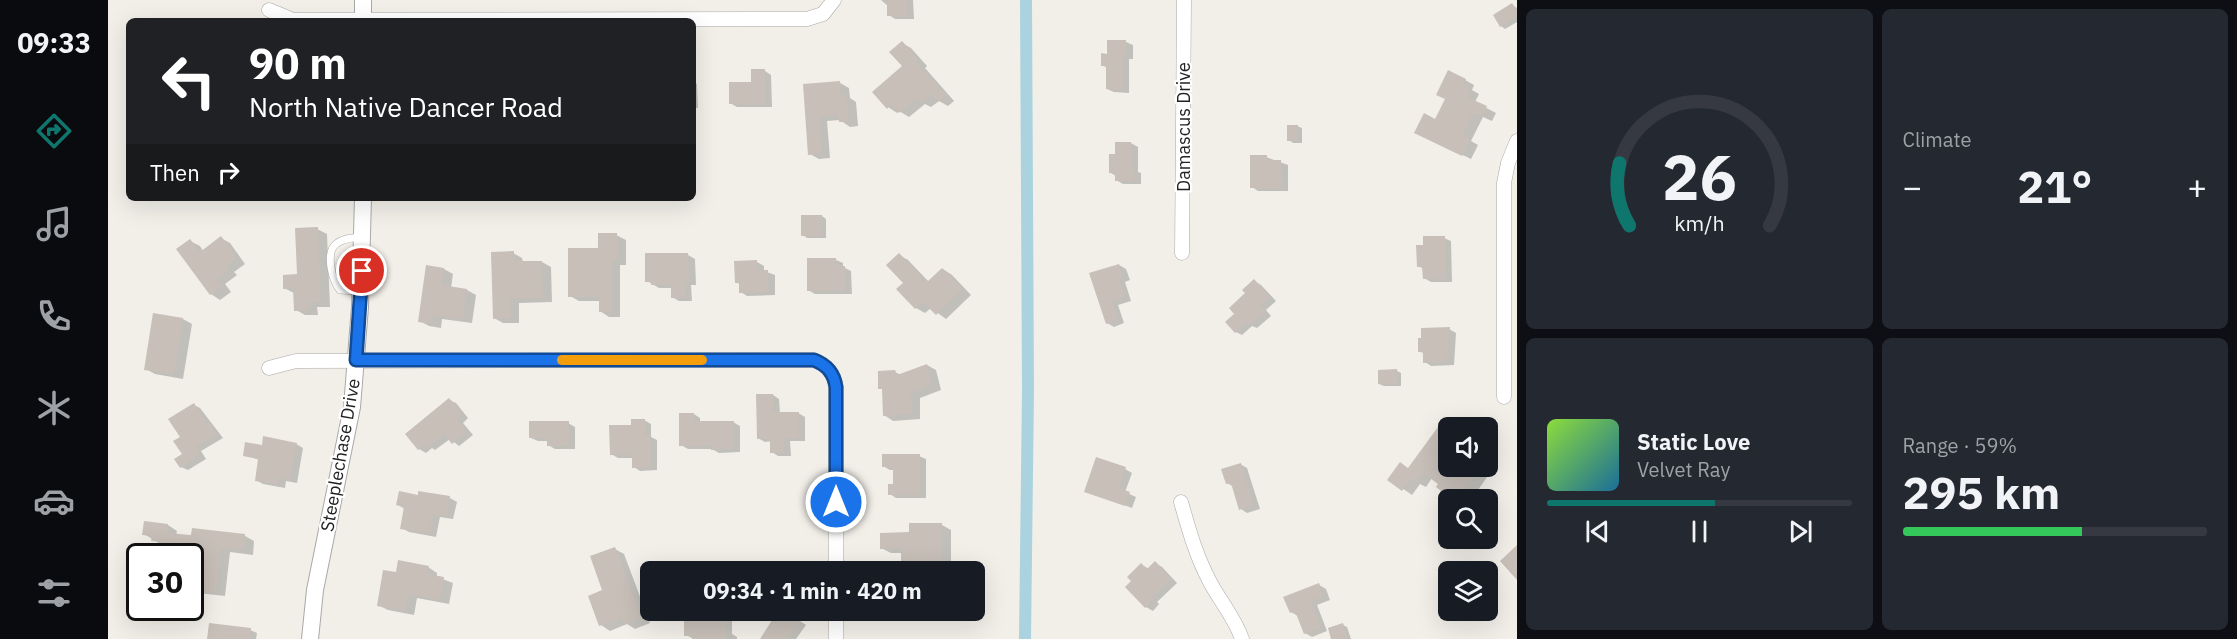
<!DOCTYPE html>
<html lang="en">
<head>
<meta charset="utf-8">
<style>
  body { margin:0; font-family:"IBM Plex Sans",sans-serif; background:#242831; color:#f1f3f6; height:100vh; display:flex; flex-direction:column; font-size:22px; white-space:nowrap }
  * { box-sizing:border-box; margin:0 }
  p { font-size:20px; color:#9ea1a6 }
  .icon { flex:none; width:33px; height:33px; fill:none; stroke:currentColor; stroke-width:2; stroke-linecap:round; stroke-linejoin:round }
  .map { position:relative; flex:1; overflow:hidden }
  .details { display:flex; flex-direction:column; gap:9px; padding:9px; background:#0d0f14; width:720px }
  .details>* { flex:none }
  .top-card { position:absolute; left:18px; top:18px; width:570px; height:183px; border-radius:9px; box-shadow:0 6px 24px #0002; background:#202124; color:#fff; overflow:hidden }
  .buttons { position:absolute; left:1330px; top:417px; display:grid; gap:12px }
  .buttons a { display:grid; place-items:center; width:60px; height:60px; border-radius:9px; background:#171b24; box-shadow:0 6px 24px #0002; font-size:30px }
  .speed { position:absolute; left:18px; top:543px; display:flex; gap:12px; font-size:30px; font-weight:700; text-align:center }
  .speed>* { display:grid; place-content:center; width:78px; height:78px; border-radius:50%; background:#171b24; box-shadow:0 6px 24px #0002; line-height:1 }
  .speed .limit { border:3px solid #111; border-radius:9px; background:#fff; color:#111 }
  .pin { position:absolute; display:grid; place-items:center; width:51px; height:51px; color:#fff; margin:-26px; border:3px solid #fff; border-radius:50%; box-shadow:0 2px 6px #0007 }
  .me { position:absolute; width:66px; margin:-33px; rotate:0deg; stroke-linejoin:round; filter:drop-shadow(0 0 4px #0008) }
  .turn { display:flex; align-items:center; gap:21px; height:126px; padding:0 24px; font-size:27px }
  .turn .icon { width:78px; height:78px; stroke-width:2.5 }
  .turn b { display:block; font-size:42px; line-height:51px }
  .then { display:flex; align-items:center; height:57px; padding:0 24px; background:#0003; gap:12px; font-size:22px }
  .big { font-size:45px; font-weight:800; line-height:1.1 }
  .details .card { flex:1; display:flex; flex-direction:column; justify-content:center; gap:9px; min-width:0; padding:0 21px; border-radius:9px; background:#242831 }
  .details .dial { align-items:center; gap:0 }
  .dial svg { height:156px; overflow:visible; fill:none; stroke:#363941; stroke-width:7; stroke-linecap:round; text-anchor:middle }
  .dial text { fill:#f1f3f6; stroke:none }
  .song { display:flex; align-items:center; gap:18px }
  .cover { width:72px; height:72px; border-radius:9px; background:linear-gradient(135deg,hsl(90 70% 55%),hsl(200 70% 35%)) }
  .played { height:6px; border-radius:3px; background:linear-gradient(90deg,#0f766e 55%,#363941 55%) }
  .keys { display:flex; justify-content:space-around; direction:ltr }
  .heat { display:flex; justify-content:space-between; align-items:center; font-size:33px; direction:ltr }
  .charge { height:9px; border-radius:4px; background:linear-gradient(90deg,#34c759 59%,#363941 0) }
  .details .tiles { flex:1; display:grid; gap:9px; grid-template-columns:repeat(2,1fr) }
  .trip { position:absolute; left:532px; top:561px; width:345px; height:60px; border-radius:9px; background:#171b24; box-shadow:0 6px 24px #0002; font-weight:800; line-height:60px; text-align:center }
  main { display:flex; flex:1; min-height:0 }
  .tab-bar { display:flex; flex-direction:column; width:108px; justify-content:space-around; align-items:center; background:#090b0e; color:#9ea1a6 }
  .tab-bar .icon { width:42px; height:42px }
  .tab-bar .on { color:#0f766e }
  .tab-bar b { font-size:27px; color:#f1f3f6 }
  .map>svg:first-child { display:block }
</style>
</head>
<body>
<main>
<nav class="tab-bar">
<b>09:33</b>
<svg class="icon on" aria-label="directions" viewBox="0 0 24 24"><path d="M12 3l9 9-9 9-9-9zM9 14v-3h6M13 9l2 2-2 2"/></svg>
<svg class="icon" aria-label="music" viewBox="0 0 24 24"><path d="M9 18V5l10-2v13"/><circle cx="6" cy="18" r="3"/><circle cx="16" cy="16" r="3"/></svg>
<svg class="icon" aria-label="phone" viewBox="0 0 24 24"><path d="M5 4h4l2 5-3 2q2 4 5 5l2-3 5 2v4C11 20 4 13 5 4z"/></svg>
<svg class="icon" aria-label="climate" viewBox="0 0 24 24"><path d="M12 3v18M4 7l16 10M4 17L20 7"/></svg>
<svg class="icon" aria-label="car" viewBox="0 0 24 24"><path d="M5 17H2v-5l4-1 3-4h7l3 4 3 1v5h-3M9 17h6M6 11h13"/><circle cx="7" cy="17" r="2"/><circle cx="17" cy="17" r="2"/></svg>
<svg class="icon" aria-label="filters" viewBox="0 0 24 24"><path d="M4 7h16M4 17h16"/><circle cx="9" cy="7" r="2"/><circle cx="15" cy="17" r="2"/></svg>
</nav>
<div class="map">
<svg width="1409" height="639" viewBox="0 0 1409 639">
  <rect width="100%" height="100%" fill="#f2efe9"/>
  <!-- shadow -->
  <g fill="#0003">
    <path d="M773 0H805L806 19H787L781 15 780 6Z"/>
    <path d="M1404 5 1409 8V22L1397 29 1393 26 1387 15Z"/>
    <path d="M1001 42H1018L1025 45V59H1021V93L1006 92 999 89V68L994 65 1001 55Z"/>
    <path d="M794 43 803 48 819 66 817 68 846 101 840 106 831 101 823 107 817 104 801 117 791 111 789 113 780 107 796 67Z"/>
    <path d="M657 71 663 75 664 107H629L622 103Z"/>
    <path d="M1357 80 1366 85 1364 90 1371 94 1367 102 1388 113 1384 121 1375 117 1363 141 1370 145 1363 159 1317 137Z"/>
    <path d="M585 81 589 84 590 108H585Z"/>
    <path d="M732 83 741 88 742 98 748 102 750 126 742 127 732 120 719 121 722 158 711 159 702 154 696 86Z"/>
    <path d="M1189 126 1194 128V143H1185L1181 140Z"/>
    <path d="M1023 143 1030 147V172L1033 173V184H1015L1008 180V176L1003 173 1008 156Z"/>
    <path d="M1158 157 1180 165V191H1150L1144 187Z"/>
    <path d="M714 216 718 219V238H699L695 235Z"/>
    <path d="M209 229 219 234 222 307H209L210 315H197L188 310 186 293 176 288 191 276Z"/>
    <path d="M508 235 518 240V265H512V317H501L492 311V301H471L462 296 492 250Z"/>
    <path d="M113 238 122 243 137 264 126 272 129 275 117 284 123 292 112 300 103 294 70 250 82 241 92 246 95 251Z"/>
    <path d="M1336 238 1343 241 1344 282H1323L1316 278V269L1310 266 1316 246Z"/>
    <path d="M405 253 414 258 415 263 434 262 443 267 444 302 411 303V323H395L386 318Z"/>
    <path d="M580 255 587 259 588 285H583L584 301H571L564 297V288H551L539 281Z"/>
    <path d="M791 255 800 260 821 282 835 269 844 275 863 295 838 319 823 308 817 313 808 308 790 289 797 283Z"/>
    <path d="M728 260 735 263V267L743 271 744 294H707L700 290Z"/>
    <path d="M649 262 656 266V271L667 275V295L639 296 633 292V285L628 282Z"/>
    <path d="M1011 265 1018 269 1022 280 1017 282 1023 301 1010 305 1016 323 1006 327 999 323Z"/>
    <path d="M319 267 336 269 345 274 343 288 359 290 368 295 364 323 334 319 333 328 321 326 312 321Z"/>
    <path d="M1146 281 1153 285 1168 301 1158 310 1163 316 1149 328 1144 326 1134 335 1128 332V314Z"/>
    <path d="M75 319 84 324 75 379 47 374 38 369Z"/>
    <path d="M1341 329 1348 333 1346 365 1323 366 1317 362V354L1311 351Z"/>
    <path d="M819 365 828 370 833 390 812 398V419L785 421 776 415 775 390 772 388 787 372 793 375Z"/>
    <path d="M1289 371 1293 373V386H1276L1271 384Z"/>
    <path d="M665 395 671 399 672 414 690 413 697 417V441H682L683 456H670L664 452V441L657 442 650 438Z"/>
    <path d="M341 400 348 403 360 418 355 423 365 435 351 446 342 439 327 450 324 448 318 453 311 449 299 434Z"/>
    <path d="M86 405 92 408 115 438 93 451 98 459 80 470 73 467 76 454 74 437Z"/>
    <path d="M586 414 592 418V423L625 422 632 426V452L611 453 604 449H580L573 445Z"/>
    <path d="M536 420 543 424V437L549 440V470L532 471 526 467V458H510L503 454 525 426Z"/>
    <path d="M460 423 467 427V449H447L440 445V441H430L423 438Z"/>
    <path d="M1341 435V466H1380L1384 470 1363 500H1347L1324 478 1318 487 1312 484 1304 495 1281 479 1301 469Z"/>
    <path d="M188 444 195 448 189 483 178 481 177 488 155 484 148 480 152 460 136 455 155 446Z"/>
    <path d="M811 456 818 459V498H788L782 494 787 486V470H782L775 466Z"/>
    <path d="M1132 464 1139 468 1152 509 1139 513 1133 509 1126 487 1119 483Z"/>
    <path d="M1017 469 1024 473 1017 492 1028 497 1024 508 978 491Z"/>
    <path d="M312 492 342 498 349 502 345 519 332 517 328 537 301 532 294 528 297 509 290 505 311 496Z"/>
    <path d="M37 523 60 525 69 531 68 535 84 537 85 530 137 536 146 541 145 555 122 552 117 596 90 593 82 589V556H72L73 547 54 545 36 534Z"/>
    <path d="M834 525 843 530V571L795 572V553H783L773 548 803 534Z"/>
    <path d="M507 549 516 554 542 623 527 629 519 624 502 631 493 625 496 591Z"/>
    <path d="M1047 563 1054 567 1069 583 1049 602 1051 604 1045 611 1038 607 1025 581 1034 565 1041 569Z"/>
    <path d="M320 567 329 573V577L345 583 341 604 309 598 306 615 280 610 270 605 289 574Z"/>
    <path d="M1211 585 1218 589 1222 600 1209 605 1219 631 1204 637 1197 633 1190 616 1183 612Z"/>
    <path d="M606 610H624V634L629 637V639H586L578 635 606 614Z"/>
    <path d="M683 615 698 625 688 639H658L670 621Z"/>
    <path d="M1235 625 1239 627 1243 639H1225Z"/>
    <path d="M142 630 149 633 148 639H100Z"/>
  </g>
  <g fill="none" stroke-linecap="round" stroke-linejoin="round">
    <!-- canal -->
    <path stroke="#aad3df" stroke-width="12" d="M917 639 920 390 918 0"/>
  </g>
  <!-- building -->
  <g fill="#c7bfb8">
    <rect x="779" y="0" width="20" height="16"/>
    <path d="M1404 3 1409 10V17L1392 27 1385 15Z"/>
    <path d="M999 40H1018V56H1015V90L998 89V66H993V53L999 54Z"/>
    <path d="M794 41 811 60 808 62 838 95 830 102 823 94 813 103 809 98 791 113 783 104 779 109 764 92 794 66 781 52Z"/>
    <path d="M643 69H657V104H621V82H643Z"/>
    <path d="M1340 70 1358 79 1356 84 1363 87 1359 97 1379 106 1374 117 1365 113 1355 135 1362 139 1354 156 1306 133 1316 113 1327 119 1337 99 1328 95Z"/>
    <path d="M732 81 733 95H739L741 122H731L730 115 711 117 714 154 700 155 695 84Z"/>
    <rect x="1179" y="125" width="11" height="16"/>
    <path d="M1007 142H1023L1024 168H1026L1027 181H1007V173H1001V154H1007Z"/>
    <path d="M1142 155H1159V160H1173L1174 188H1142Z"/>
    <rect x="693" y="215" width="21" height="21"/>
    <path d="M210 227 213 302 201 303V310L186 311 185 288 175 289V275L189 274 187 228Z"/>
    <path d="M490 233H509V261H504V312H491V297H460V248H490Z"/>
    <path d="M113 236 129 258 118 266 121 270 109 279 115 286 102 295 68 249 82 239 92 252Z"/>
    <path d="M1315 236H1337V279H1315L1314 267H1309L1308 245H1315Z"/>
    <path d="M406 251V261H434L435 298 402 299 403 318 385 319 383 252Z"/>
    <path d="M537 253H580L582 282H577V298H563V285H543V282H537Z"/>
    <path d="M791 253 819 282 834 268 855 289 828 315 815 302 807 309 788 289 795 283 778 265Z"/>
    <path d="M699 258H728L729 266H737V291H699Z"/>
    <path d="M649 260V270H660V292L631 293V283H627L626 261Z"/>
    <path d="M1011 264 1016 276 1011 278 1017 297 1004 302 1010 320 998 324 981 273Z"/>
    <path d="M318 265 336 268 334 285 359 289 355 319 325 315 324 324 310 322Z"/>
    <path d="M1146 279 1162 297 1152 306 1157 311 1141 326 1138 322 1127 333 1117 322 1126 314 1121 308 1137 293 1134 290Z"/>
    <path d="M45 313 75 318 66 374 36 370Z"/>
    <path d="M1342 327 1339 362 1315 363V352H1310V338H1313V328Z"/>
    <path d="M819 364 824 385 803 393 804 414 775 416 774 389H770V371L787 370 789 375Z"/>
    <path d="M1289 369 1290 384H1270V370Z"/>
    <path d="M648 394H665V412H691V438H676V453H662V438L649 439Z"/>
    <path d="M341 398 355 414 349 419 359 431 344 444 336 434 320 448 317 445 310 450 297 434Z"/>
    <path d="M86 403 98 423 101 421 109 434 88 447 92 455 72 468 66 459 74 454 65 441 72 437 60 419Z"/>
    <path d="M571 413H586V421H626V449L603 450V446H571Z"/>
    <path d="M523 419H537V435H542L543 467 524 468V455H502L501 425H523Z"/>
    <path d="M421 421H461V446H439V438H421Z"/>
    <path d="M1330 427 1341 435V444L1336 451 1341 455V466H1374L1350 500H1345L1328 487 1330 484 1315 473 1308 483 1303 479 1294 491 1279 480 1292 462 1300 468Z"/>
    <path d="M155 436 189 443 182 480 171 478 170 485 147 481 150 459 135 456 137 442 154 445Z"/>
    <path d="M774 454H812V495H780V484H785V467H774Z"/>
    <path d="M988 457 1018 467 1011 488 1022 492 1017 506 976 492Z"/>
    <path d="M1133 463 1146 505 1131 510 1123 483 1118 484 1113 469Z"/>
    <path d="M291 491 310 495V491L342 496 339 516 325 514 322 534 292 529 296 507 288 505Z"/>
    <path d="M36 521 60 524 59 533 83 535 84 528 137 534 136 550 113 548 108 592 82 589V556H70L72 544 43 541 44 536 34 535Z"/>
    <path d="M801 523H834V566L827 567V572H793V548L772 549V533L801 532Z"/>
    <path d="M1409 545V580L1392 561Z"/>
    <path d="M507 547 534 618 516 625 514 618 491 626 480 596 494 590 482 556Z"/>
    <path d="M290 560 321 566 319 574 336 577 332 600 300 594 297 611 269 606 275 570 288 572Z"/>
    <path d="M1047 561 1064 579 1044 597 1046 600 1037 608 1017 587 1023 581 1019 577 1033 563 1039 569Z"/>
    <path d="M1211 583 1216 596 1203 601 1213 628 1196 634 1187 611 1182 613 1175 597Z"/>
    <path d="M605 610H617L618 639H584L585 636H576V613H605Z"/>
    <path d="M675 610 692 620 679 639H652L666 617 670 619Z"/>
    <path d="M101 623 143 628 142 639H99Z"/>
    <path d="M1235 623 1240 639H1223L1220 628Z"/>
  </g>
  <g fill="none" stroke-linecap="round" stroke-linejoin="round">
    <!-- service casing -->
    <g stroke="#a9a9a9" stroke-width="8">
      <path id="service" d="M251 291 232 290C224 280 217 253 228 244 235 238 244 238 252 237"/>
    </g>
    <!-- minor casing -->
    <g stroke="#a9a9a9" stroke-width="15">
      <g id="minor">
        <path d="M161 10 185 20 699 19 715 14 726 0"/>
        <path d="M1074 253 1076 0"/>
        <path d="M161 368 188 361 706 360C719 365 726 373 728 387V572"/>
        <path d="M1396 397V183L1400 163 1409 141"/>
        <path d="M1073 502C1081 530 1088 556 1102 582 1112 601 1127 618 1134 639"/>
        <path d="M728 610V639"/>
      </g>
    </g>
    <!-- tertiary casing -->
    <g stroke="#a9a9a9" stroke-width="18">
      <g id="tertiary">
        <path d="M255 21V0"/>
        <path d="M202 639 207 590 244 407 252 307 255 198"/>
      </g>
    </g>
    <!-- service -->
    <use href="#service" stroke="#fff" stroke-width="7"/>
    <!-- minor -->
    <use href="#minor" stroke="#fff" stroke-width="14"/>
    <!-- tertiary -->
    <use href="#tertiary" stroke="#fff" stroke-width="16"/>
  </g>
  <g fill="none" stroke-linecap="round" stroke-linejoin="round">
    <!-- route casing -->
    <g stroke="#114b97" stroke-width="15">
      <path id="route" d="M254 271 248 360H706C719 365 726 373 728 387V502"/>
    </g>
    <!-- route -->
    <use href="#route" stroke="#1a73e8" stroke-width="10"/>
    <!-- slow -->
    <path stroke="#f59e0b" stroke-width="10" d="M454 360H594"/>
  </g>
  <g text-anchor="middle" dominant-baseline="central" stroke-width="4.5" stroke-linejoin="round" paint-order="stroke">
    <!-- street labels -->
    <g font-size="18" fill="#222" stroke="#fff">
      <text transform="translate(1075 127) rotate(-90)">Damascus Drive</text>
      <text transform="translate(232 455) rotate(-80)">Steeplechase Drive</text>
    </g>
  </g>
</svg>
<div class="buttons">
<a><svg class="icon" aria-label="sound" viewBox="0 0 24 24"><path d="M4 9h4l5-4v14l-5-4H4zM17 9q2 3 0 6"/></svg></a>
<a><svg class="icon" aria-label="search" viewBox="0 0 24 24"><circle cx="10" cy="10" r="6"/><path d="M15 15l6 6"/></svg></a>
<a><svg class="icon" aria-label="layers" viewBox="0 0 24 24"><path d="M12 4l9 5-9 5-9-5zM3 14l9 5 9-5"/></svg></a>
</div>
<div class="speed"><div class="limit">30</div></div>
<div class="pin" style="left:254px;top:271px;background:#d93025"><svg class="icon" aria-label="arrive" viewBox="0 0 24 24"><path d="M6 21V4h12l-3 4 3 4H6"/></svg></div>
<svg class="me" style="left:728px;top:502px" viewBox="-20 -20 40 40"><circle r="17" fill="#1a73e8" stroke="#fff" stroke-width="3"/><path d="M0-11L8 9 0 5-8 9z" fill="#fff"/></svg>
<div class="trip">09:34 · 1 min · 420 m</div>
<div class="top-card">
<div class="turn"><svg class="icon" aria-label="left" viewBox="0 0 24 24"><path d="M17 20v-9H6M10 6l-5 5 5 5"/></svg><div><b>90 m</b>North Native Dancer Road</div></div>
<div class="then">Then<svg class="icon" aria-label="right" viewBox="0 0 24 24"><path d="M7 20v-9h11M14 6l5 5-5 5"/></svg></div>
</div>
</div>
<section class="details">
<div class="tiles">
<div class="card dial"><svg viewBox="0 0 100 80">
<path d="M14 69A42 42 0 1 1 86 69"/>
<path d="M14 69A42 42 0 0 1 9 37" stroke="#0f766e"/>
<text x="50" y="56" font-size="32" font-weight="700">26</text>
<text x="50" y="72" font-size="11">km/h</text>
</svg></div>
<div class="card"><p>Climate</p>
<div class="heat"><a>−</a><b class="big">21°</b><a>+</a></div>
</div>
<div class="card">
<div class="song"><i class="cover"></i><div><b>Static Love</b><p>Velvet Ray</p></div></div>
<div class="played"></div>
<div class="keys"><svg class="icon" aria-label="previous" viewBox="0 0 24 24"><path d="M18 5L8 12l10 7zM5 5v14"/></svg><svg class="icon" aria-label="pause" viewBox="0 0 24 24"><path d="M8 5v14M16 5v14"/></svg><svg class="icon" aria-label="next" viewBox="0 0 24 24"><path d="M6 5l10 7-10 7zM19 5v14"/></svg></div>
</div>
<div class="card"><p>Range · 59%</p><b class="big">295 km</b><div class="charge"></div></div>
</div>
</section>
</main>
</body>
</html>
